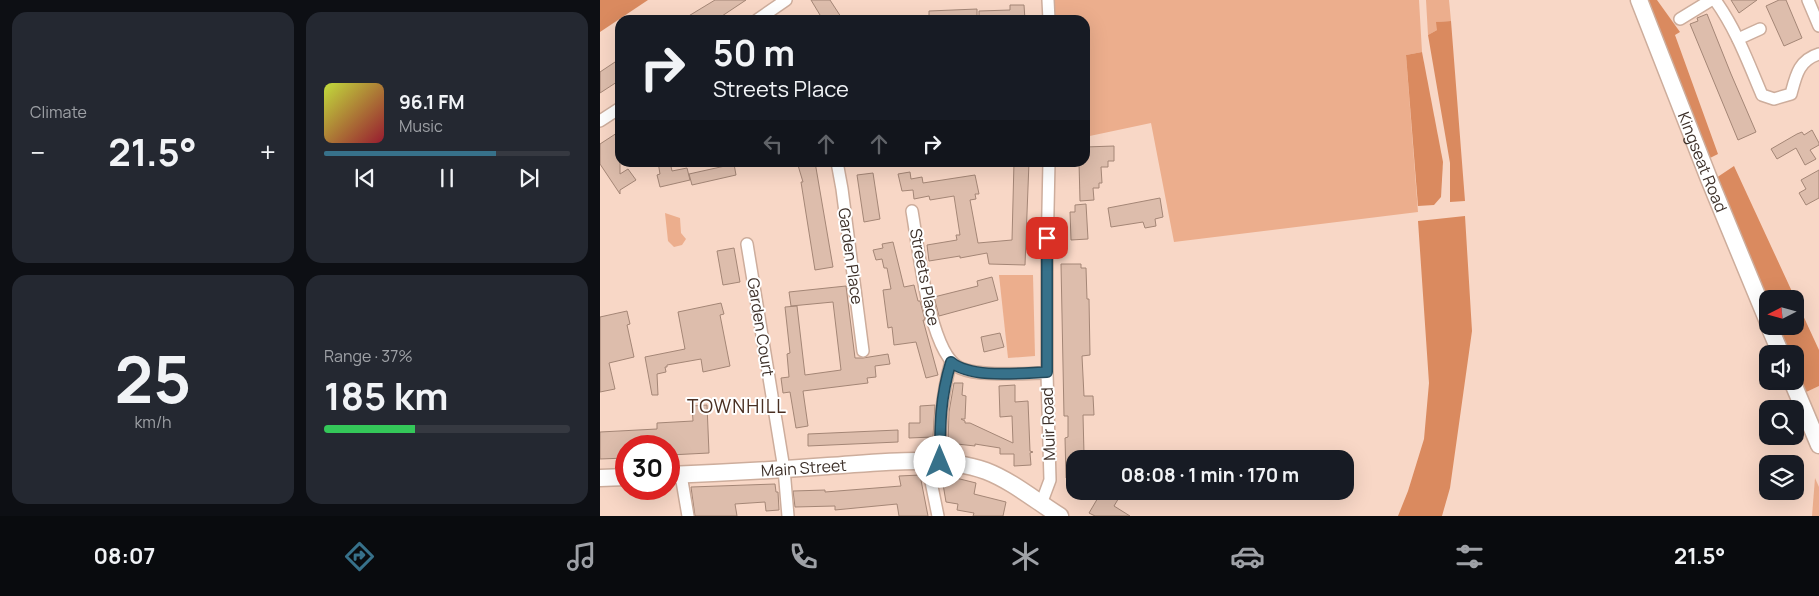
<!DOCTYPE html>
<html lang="en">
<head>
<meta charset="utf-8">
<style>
  body { margin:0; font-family:Manrope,sans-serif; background:#242831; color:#f1f3f6; height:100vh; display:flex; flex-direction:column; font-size:19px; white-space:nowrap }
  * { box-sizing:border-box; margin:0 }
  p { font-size:16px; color:#9ea1a6 }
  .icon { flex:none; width:28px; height:28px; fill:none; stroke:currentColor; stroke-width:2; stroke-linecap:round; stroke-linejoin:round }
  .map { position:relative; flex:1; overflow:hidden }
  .panel { display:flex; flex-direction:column; gap:12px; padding:12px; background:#0d0f14; width:600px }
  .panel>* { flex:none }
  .top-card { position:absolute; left:15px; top:15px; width:475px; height:152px; border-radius:15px; box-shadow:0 5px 20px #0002; background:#171b24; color:#f1f3f6; overflow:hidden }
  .needle { width:32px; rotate:264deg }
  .tools { position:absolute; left:1159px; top:290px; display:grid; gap:10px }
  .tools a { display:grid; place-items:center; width:45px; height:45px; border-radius:10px; background:#171b24; box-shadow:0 5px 20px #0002; font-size:25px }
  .speed { position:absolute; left:15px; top:435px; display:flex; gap:10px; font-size:25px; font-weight:700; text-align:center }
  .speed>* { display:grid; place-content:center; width:65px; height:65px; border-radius:50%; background:#171b24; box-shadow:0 5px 20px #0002; line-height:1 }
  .speed .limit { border:8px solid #d22; background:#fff; color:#111 }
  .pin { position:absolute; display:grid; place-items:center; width:42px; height:42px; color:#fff; margin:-21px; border-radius:10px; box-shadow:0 2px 8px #0006 }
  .me { position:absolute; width:55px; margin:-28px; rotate:0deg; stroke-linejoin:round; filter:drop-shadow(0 0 4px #0008) }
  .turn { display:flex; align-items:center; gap:18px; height:105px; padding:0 15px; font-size:22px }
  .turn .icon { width:65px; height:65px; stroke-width:2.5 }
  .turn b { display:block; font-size:35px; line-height:42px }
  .lanes { display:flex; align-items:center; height:48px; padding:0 15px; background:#0003; justify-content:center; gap:25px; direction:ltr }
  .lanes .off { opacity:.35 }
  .big { font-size:38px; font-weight:700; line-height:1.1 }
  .panel .tile { flex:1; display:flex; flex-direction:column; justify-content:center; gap:8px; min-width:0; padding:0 18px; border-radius:15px; background:#242831 }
  .panel .dial { align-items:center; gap:0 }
  .dial b { font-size:65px; line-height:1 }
  .song { display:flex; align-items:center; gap:15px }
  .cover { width:60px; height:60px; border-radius:8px; background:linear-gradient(135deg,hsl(70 70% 55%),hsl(350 70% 35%)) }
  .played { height:5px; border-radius:2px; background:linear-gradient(90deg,#37718a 70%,#363941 70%) }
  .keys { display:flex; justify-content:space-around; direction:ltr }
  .heat { display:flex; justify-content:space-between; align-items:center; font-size:28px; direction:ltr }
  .charge { height:8px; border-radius:4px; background:linear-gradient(90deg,#34c759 37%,#363941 0) }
  .panel .tiles { flex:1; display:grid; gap:12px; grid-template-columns:repeat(2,1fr) }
  .trip { position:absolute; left:466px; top:450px; width:288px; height:50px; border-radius:15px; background:#171b24; box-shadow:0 5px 20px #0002; font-weight:700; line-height:50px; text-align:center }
  .menu { display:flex; height:80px; justify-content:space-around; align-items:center; background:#090b0e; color:#9ea1a6 }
  .menu .icon { width:35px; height:35px }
  .menu .active { color:#37718a }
  .menu b { font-size:22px; color:#f1f3f6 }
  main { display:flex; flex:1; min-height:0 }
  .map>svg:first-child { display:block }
</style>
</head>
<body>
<main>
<section class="panel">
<div class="tiles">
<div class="tile"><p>Climate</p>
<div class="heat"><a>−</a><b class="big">21.5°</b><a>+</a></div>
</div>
<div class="tile">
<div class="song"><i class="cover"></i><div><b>96.1 FM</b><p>Music</p></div></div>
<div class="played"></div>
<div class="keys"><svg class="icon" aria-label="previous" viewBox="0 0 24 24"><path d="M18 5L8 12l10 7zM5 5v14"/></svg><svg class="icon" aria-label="pause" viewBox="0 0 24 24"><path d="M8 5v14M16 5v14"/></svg><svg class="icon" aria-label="next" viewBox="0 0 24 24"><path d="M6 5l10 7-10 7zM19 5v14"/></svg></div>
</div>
<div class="tile dial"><b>25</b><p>km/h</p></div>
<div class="tile"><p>Range · 37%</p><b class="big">185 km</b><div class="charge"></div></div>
</div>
</section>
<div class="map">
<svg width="1219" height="516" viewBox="0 0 1219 516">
  <rect width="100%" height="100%" fill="#f8d7c6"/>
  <!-- built -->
  <path fill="#f4ccb7" d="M1219 386V425L1204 393Z"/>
  <!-- green -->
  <g fill="#ecae8d">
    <path d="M448 0H819L822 52 806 55 818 212 574 242 551 123 485 137V20H449Z"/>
    <path d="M826 0H849L851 21 837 22V30L828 35Z"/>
    <path d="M65 213 80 218 81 233 86 239 82 245 74 247 68 241Z"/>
    <path d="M399 275H433L435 356 408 358Z"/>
    <path d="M1215 478 1219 487V516H1212Z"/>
  </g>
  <!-- forest -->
  <g fill="#da8a5f">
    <path d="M0 0H48L0 32Z"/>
    <path d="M1045 0H1057L1080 32 1075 35 1118 154 1106 160Z"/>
    <path d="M851 21 865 201 850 202V163L828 35 837 30 836 22Z"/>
    <path d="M822 52 843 162 841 197 834 205 818 206 806 55Z"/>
    <path d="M1134 166 1219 350V386L1204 393 1195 371V354H1188L1176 326H1195V299H1168L1167 306 1113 180Z"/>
    <path d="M865 216 872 331 850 488 842 516H798L808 491 824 439 829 383 818 221Z"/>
  </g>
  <!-- building -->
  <g fill="#ddbdac" stroke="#a48676">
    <path d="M115 0H146L116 20H82Z"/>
    <path d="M211 0H230L243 20H223Z"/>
    <path d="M1131 0H1157L1139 13Z"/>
    <path d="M1179 0H1186L1202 38 1184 46 1166 6Z"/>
    <path d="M410 5H424L425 20H379V11L410 10Z"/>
    <path d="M377 9V20H329V11Z"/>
    <path d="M1107 14 1131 74 1156 132 1138 140 1090 24 1098 21 1097 18Z"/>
    <path d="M15 62 20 70V80L0 93V72Z"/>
    <path d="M1212 130 1219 143V145L1210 150 1216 159 1205 165 1196 148 1177 159 1171 149 1197 134 1202 132 1204 135Z"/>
    <path d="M20 131V174L28 169 36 180 20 190V194L0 164V144Z"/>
    <path d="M514 146V161H508V167H501L502 183H499V188H493L494 200 480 201 479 162H485V147Z"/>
    <path d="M58 162H70L72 171 87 168 90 180 60 187 57 175 60 174Z"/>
    <path d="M197 162H215L233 267 215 270 201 182H203Z"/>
    <path d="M414 162H429L425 265 389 264 387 253 360 258V256L329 261 327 245 357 240 356 235H360L354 196 330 200 329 196 314 199 313 190 302 191 298 174 310 172 311 179 322 177 323 183 375 175 379 194H375L376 199 370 200 378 243 412 240Z"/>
    <path d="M134 164 136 175 92 185 89 174Z"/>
    <path d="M1219 170V198L1206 205 1199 193 1206 189 1201 180Z"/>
    <path d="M273 173 280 219 264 222 257 175Z"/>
    <path d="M560 198 563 217 555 219 556 226 545 228 543 222 511 227 508 208Z"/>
    <path d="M486 204 488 239 471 240 470 212H475V205Z"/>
    <path d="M293 242 304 287 314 285 318 301H320L325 320H323L338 375 326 378 316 342 294 345 292 327 288 328 283 290 291 289 287 268H284L282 259 276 260 273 250 283 248 282 244Z"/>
    <path d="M134 248 140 282 123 285 117 251Z"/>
    <path d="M461 264H481V268H486L487 299H489L490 355 482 356 484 396H493L494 415H483L484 454H475V477L466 478 465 438 468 437V416H464Z"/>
    <path d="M392 277 398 300 339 316 334 297 378 286 377 281Z"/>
    <path d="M246 286 255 358H263L288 354 290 364 275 366 276 377 267 378 268 383 203 391 208 426 196 428 190 392 183 393 181 378 189 377 187 354 190 353 185 307 197 306 205 375 241 370 233 302 191 306 189 292Z"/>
    <path d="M121 303 124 314 120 315 130 366 103 372 101 359 67 365V367H65L66 372 57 374 58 395H52L45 357 85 349 78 312Z"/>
    <path d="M27 311 30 324 27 325 34 357 9 363 15 389 0 392V317Z"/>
    <path d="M400 333 404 347 384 352 381 337Z"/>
    <path d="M354 383H363L362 395 366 396 365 419H361L365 421V423H370L413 443 412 416 400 417 399 386 415 385V402L428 401 430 451 433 452 430 453 431 465 414 466V454H400V448L375 444V446L348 443 349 412Z"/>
    <path d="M107 405 109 453 69 455V446H26V458L0 459V432L57 429V423L93 421 92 406Z"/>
    <path d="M335 405 333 437 309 438V423H320V406Z"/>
    <path d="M298 430V442L208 446V434Z"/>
    <path d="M320 475 328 516H299L297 504 235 510V506L195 507 193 491 225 490V492L301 486 299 476Z"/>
    <path d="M342 478H356L376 483 374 494 406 502 403 516H373L374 513 357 510 358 504 346 502Z"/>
    <path d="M175 484 176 492H178L179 510 166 511 165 502 135 504 137 516H95L91 487Z"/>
    <path d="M502 491H523L514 506 530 516H495L489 513Z"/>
  </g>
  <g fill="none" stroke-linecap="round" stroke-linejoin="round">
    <!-- street casing -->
    <g stroke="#cdad9c" stroke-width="14">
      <g id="street">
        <path d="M448 0 449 20"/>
        <path d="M1115 0C1136 29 1148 62 1162 95L1174 99 1191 94C1196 75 1199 60 1219 54"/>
        <path d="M1208 0 1219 26"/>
        <path d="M1080 19 1111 0"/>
        <path d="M157 20 186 0"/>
        <path d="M1138 39 1160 29"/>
        <path d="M0 121 20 108"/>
        <path d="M237 162 242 189 263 351"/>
        <path d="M312 211C318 244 329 354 360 368 380 377 423 373 447 373"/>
        <path d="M147 244 184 469 188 516"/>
        <path d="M327 462 338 516"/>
        <path d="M340 462C340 425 341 398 351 361"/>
        <path d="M81 475 88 516"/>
        <path d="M441 504 450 480 447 373V256L449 162"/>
      </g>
    </g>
    <!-- secondary casing -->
    <g stroke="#cdad9c" stroke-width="19">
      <g id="secondary">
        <path id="s1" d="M1039 0 1109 179 1168 322"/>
        <path d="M1169 326 1181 354"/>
        <path d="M1192 381 1219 445"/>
        <path id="s2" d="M69 475C122 473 175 470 228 466 277 463 339 454 386 471 412 481 436 501 460 516"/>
        <path d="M0 478 26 477"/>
      </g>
    </g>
    <!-- street -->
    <use href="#street" stroke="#fff" stroke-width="11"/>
    <!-- secondary -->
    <use href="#secondary" stroke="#fff" stroke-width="16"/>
  </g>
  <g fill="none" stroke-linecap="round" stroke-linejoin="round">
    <!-- route casing -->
    <g stroke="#24495a" stroke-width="12">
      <path id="route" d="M340 462C340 425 340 398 351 362 371 379 420 373 447 372V238"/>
    </g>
    <!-- route -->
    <use href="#route" stroke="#37718a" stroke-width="9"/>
  </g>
  <g text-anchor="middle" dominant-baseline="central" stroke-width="4" stroke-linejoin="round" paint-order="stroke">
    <!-- street labels -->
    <g font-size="16" fill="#3d3029" stroke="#fff">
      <text stroke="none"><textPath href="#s1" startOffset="174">Kingseat Road</textPath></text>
      <text transform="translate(251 256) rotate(82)">Garden Place</text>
      <text transform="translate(325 277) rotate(79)">Streets Place</text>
      <text transform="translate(161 327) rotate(81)">Garden Court</text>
      <text transform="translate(448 424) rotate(-92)">Muir Road</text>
      <text stroke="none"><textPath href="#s2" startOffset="135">Main Street</textPath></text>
    </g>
    <!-- quarter labels -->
    <g font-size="19" letter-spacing="1" fill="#4a3023" stroke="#fff">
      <text x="137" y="406">TOWNHILL</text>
    </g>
  </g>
</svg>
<div class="tools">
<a><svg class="needle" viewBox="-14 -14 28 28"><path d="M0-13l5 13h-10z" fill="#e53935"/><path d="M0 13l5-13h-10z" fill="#9ea1a6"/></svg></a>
<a><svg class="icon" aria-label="sound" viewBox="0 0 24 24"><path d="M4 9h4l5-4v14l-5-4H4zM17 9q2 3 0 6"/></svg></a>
<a><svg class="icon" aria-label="search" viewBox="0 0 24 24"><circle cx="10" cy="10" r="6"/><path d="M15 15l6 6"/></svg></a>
<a><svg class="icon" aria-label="layers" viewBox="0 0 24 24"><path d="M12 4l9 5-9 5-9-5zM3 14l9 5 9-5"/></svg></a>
</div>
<div class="speed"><div class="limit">30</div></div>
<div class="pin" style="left:447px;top:238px;background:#d93025"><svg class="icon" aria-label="arrive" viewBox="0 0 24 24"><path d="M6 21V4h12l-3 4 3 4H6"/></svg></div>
<svg class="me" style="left:340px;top:462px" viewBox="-20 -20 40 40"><circle r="19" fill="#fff"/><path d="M0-13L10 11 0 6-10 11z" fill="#37718a"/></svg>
<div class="trip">08:08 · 1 min · 170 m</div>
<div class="top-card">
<div class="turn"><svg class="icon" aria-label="right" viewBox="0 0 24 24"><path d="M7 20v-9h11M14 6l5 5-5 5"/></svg><div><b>50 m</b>Streets Place</div></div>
<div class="lanes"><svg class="icon off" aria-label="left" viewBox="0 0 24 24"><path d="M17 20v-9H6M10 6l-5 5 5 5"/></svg><svg class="icon off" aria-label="ahead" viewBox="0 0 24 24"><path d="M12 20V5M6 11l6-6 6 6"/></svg><svg class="icon off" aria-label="ahead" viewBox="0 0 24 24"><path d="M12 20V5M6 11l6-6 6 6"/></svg><svg class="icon" aria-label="right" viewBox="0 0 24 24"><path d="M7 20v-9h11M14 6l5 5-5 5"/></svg></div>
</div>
</div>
</main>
<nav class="menu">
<b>08:07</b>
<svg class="icon active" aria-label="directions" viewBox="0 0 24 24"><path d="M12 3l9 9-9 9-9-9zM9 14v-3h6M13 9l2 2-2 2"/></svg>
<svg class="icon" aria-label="music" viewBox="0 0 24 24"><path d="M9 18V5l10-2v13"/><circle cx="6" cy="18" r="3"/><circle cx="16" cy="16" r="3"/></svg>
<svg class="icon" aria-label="phone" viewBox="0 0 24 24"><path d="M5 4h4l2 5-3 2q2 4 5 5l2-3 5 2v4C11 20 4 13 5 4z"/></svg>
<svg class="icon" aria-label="climate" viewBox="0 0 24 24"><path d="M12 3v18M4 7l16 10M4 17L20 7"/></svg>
<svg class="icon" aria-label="car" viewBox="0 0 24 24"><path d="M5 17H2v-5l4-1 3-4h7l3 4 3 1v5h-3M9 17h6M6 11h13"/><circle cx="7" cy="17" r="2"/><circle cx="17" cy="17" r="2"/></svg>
<svg class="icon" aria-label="filters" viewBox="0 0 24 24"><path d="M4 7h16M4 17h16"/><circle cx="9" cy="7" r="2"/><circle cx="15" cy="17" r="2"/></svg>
<b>21.5°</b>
</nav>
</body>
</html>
